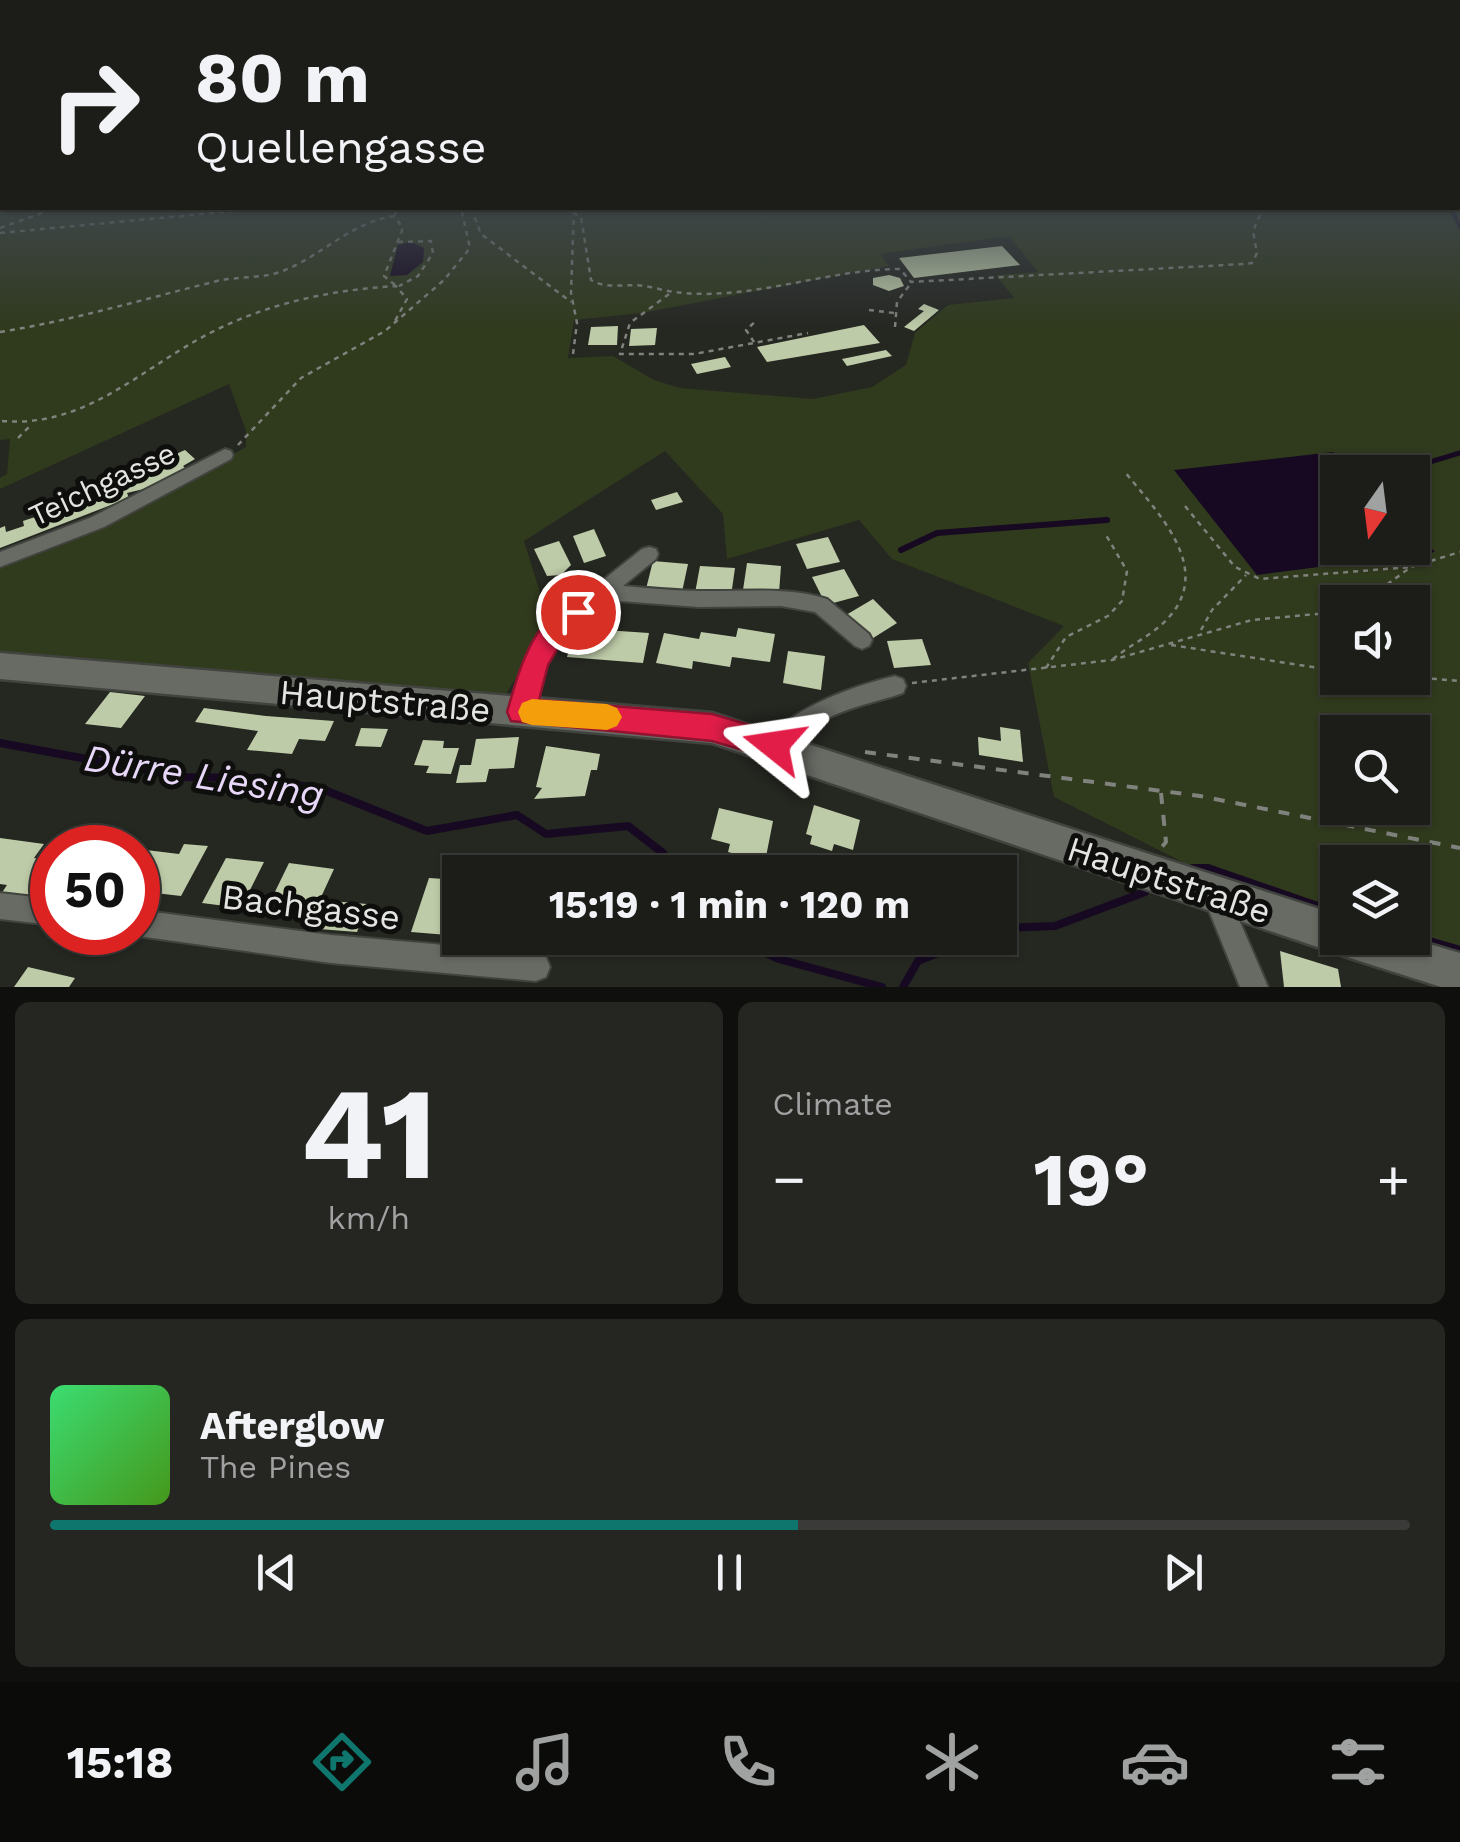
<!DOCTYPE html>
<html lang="en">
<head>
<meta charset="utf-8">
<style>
  body { margin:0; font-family:"Work Sans",sans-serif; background:#252622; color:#f1f3f6; height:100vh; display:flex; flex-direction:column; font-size:38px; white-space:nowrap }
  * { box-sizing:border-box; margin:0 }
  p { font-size:32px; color:#a0a2a2 }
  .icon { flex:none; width:55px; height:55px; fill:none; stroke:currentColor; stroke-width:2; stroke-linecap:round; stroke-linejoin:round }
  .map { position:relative; height:987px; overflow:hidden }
  .sheet { display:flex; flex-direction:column; gap:15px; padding:15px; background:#0f100e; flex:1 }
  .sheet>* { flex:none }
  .hud { position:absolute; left:0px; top:0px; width:1460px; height:210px; box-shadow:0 2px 8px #0004,0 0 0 2px #3a3b38; background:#1c1d19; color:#f1f3f6; overflow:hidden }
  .needle { width:65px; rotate:194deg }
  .controls { position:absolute; left:1320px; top:455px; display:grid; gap:20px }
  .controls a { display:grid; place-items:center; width:110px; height:110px; border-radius:0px; background:#1c1d19; box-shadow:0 2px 8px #0004,0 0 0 2px #3a3b38; font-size:50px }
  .speed { position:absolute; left:30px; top:825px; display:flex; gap:20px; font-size:50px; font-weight:700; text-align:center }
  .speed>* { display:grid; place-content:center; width:130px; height:130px; border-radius:50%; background:#1c1d19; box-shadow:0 2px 8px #0004,0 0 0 2px #3a3b38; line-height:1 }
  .speed .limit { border:15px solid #d22; background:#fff; color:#111 }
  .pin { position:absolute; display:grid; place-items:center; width:85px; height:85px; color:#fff; margin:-42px; border:5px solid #fff; border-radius:50%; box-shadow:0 2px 10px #0007 }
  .me { position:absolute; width:110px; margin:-55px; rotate:285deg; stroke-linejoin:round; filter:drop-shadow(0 0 8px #0008) }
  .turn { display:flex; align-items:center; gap:35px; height:210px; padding:0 30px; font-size:45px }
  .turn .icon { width:130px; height:130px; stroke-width:2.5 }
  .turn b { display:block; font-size:70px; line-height:85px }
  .big { font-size:75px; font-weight:700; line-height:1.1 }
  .sheet .card { flex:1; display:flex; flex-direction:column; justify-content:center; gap:15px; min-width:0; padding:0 35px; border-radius:15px; background:#252622 }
  .sheet .dial { align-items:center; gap:0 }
  .dial b { font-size:130px; line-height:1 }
  .song { display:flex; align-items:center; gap:30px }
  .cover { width:120px; height:120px; border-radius:15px; background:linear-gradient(135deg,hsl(140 70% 55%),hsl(100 70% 35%)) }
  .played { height:10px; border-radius:5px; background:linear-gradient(90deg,#0f766e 55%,#3a3b38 55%) }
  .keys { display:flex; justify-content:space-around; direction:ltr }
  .heat { display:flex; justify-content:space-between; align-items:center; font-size:55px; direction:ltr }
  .sheet .tiles { flex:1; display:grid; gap:15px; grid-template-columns:1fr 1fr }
  .card:last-child { grid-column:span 2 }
  .trip { position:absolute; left:442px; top:855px; width:575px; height:100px; border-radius:0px; background:#1c1d19; box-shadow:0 2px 8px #0004,0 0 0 2px #3a3b38; font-weight:700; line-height:100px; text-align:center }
  .tabs { display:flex; height:160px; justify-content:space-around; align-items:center; background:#0b0c0a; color:#a0a2a2 }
  .tabs .icon { width:70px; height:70px }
  .tabs .current { color:#0f766e }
  .tabs b { font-size:45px; color:#f1f3f6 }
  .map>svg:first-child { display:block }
</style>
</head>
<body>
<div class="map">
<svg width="1460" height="987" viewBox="0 0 1460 987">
  <rect width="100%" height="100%" fill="#252721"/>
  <!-- green -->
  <path fill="#303a1d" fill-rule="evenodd" d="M0 190 2 208H1458L1460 190V958L1391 938H1412V862H1338L1337 921 1222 882 1054 797 1028 663 1064 626 892 559 859 520 727 559 723 514 665 451 524 541 550 624 502 700 0 654V565L132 513 246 447V431L229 384 0 489V478L7 474 10 439 0 440ZM1009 236 1038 272 996 275 1014 298 948 305 915 333 906 365 872 387 813 399 680 388 654 380 613 356 568 358 574 320 642 313 889 266 880 254ZM1338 472H1412V548H1338ZM1338 602H1412V678H1338ZM1338 732H1412V808H1338Z"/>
  <!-- water -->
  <g fill="#160921">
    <path d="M411 242 424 248 423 262 407 275 390 276 398 245Z"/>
    <path d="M1333 452 1353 472H1338V548H1412L1413 530 1435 552 1257 575 1174 470Z"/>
  </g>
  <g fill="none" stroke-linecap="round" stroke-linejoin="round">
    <!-- stream-far3 -->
    <path stroke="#160921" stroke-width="4" d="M1451 208 1460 227"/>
    <!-- stream-far2 -->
    <path stroke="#160921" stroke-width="5" d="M1397 472 1460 453"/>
    <!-- stream-far1 -->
    <path stroke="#160921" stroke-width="6" d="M901 550 937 533 1107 520"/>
    <!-- stream -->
    <g stroke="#160921" stroke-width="8">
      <path d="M0 743 184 777 250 778 322 789 427 831 517 815 546 834 628 826 663 853 674 872"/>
      <path d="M1192 868H1208L1338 913"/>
      <path d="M1000 928 1055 926 1145 892"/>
      <path d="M1412 936 1460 950"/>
      <path d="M732 938 779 959 882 987"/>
      <path d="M903 987 918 961 975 938"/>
    </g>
  </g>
  <!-- building -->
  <g fill="#becba8">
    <path d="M1002 246 1020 265 914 278 899 258Z"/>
    <path d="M889 275 900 278 904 286 889 291 873 285V278Z"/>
    <path d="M924 304 939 310 914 331 904 327 924 311 918 309Z"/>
    <path d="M864 325 880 343 767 362 757 347Z"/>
    <path d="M618 326 617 345H588L591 327Z"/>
    <path d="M657 328 655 345 629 346 631 329Z"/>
    <path d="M886 350 892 356 847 366 842 359Z"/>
    <path d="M725 357 731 367 697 374 691 364Z"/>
    <path d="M185 450 195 459 183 466 185 468 148 488 127 493 129 498 0 548V528L5 526 6 532 24 526 23 521 83 501 81 496 121 480 124 485 139 479 133 473Z"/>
    <path d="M677 492 683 502 656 510 651 500Z"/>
    <path d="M594 529 606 556 584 563 573 536Z"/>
    <path d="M828 537 840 562 807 569 796 544Z"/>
    <path d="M559 541 571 565 561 575 547 576 534 549Z"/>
    <path d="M653 561 688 564 682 592 646 589Z"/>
    <path d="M747 563 781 566 779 593 743 590Z"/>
    <path d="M700 566 735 568 731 596 695 593Z"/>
    <path d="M844 569 859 596 826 605 812 577Z"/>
    <path d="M873 599 897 623 870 640 846 615Z"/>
    <path d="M575 628 649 633 643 663 567 657Z"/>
    <path d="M738 628 775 634 770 662 732 657 730 667 693 661 692 669 656 663 664 633 699 639 701 632 736 637Z"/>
    <path d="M922 639 931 665 894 668 887 641Z"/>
    <path d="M788 651 825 656 821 690 783 683Z"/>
    <path d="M110 692 145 696 121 728 85 724Z"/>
    <path d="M204 708 266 716 334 721 325 741 299 739 292 754 247 750 258 731 195 722Z"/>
    <path d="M1000 727 1020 730 1023 762 979 755 978 737 1001 741Z"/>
    <path d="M361 728 388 729 381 747 355 746Z"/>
    <path d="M519 737 514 768 489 769 486 782 456 783 460 765H471L476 739Z"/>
    <path d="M423 740 444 741 443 748H459L451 774 426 773 429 766 414 765Z"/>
    <path d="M546 746 600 754 597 770H591L585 796 534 799 542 788 536 787Z"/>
    <path d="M814 805 860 820 853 850 834 844 832 851 810 844 812 836 806 834Z"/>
    <path d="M719 808 773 821 765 862 728 852 730 844 711 839Z"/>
    <path d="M0 838 44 844 34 858 52 861 51 893 31 891 27 897 1 894 7 885 0 884Z"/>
    <path d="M184 844 208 846 181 896 138 891V849L179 854Z"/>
    <path d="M803 856 849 872H799Z"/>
    <path d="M226 858 264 862 241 908 202 903Z"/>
    <path d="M289 863 334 869 316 908 270 902Z"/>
    <path d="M429 878 460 880V936L411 932Z"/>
    <path d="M331 901 367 904 357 932 319 929Z"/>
    <path d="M1280 951 1338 969 1341 987H1284Z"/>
    <path d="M28 967 75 978 69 987H14Z"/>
  </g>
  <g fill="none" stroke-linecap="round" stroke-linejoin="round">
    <!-- street casing -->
    <g stroke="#41433e" stroke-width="4">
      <g id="street">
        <path d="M225 449 231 451 233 455 231 459 104 527 0 567V552L92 517Z"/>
        <path d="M649 547 656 549 658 554 656 559 623 586C649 588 676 591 702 591 744 592 786 586 827 599L869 634 872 640 869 646 862 649 855 646 815 612 781 606 699 607 606 600 562 636 546 664 529 719 521 722 513 719 510 712 525 662 548 624 642 549Z"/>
        <path d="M895 676 903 679 906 686 903 693C877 702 851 706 826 719 808 730 792 748 773 756L765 753 762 745 765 737C804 705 846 688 895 676Z"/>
        <path d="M1216 883 1225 887 1268 987H1240L1203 896 1207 887Z"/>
        <path d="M0 893 52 899V925L0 919Z"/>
        <path d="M138 910 331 935 536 953 546 957 550 967 546 977 536 981 331 963 138 936 129 932H138Z"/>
      </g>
    </g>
    <!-- secondary casing -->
    <g stroke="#41433e" stroke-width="5">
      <path id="secondary" d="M0 653 712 713 1338 915V938H1409L1460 953V987H1441L1347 957 712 743 0 679Z"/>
    </g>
    <!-- path-far1 -->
    <g stroke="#80827d" stroke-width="2.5" stroke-dasharray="5 5" stroke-linecap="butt">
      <path d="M471 208 481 234 571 302"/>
      <path d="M573 213 581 217 591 280C608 290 626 283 644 286 654 287 664 291 675 292 749 302 826 269 900 269L911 282 1244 264 1252 263 1257 253 1253 231 1263 208"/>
      <path d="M0 228 56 208"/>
      <path d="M0 233 266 208"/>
      <path d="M398 242 431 241 433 253 418 276 399 286"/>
      <path d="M395 285 384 276 403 228 394 216 399 208"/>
      <path d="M669 294 630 323 620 354H694L808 333"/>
      <path d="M869 310 894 313"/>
      <path d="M895 327 897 302 911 283"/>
      <path d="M0 332C74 320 144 299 217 281 238 276 265 279 285 270 324 254 350 223 394 216"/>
      <path d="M754 342 746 330 757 320"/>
      <path d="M573 354 577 323 571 293 574 208"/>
      <path d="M2 421C86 428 140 369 210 333 268 303 331 290 396 286L407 299 395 321"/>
      <path d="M18 438 30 426"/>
      <path d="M238 445 301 378 385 331 444 280 470 248 461 208"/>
      <path d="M1185 506 1235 567 1260 579 1411 567"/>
      <path d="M1363 602 1411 567 1460 552"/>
      <path d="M1201 630 1212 610 1246 575"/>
      <path d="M1171 645 1338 671"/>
      <path d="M1113 659C1131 644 1155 634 1170 616 1213 566 1156 511 1125 472"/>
      <path d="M1046 668 1066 637 1108 616 1122 601 1127 571 1106 535"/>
      <path d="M1412 677 1460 681"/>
      <path d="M912 683 1112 660 1252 620 1338 612"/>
    </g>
    <!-- path -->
    <g stroke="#80827d" stroke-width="4" stroke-dasharray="11 11" stroke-linecap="butt">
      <path d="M865 752 1200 796 1460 848"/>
      <path d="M1161 793 1166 842 1161 848"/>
    </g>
    <!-- street -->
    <use href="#street" fill="#686a64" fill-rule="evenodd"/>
    <!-- secondary -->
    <use href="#secondary" fill="#686a64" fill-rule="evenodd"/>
  </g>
  <!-- sky -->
  <linearGradient id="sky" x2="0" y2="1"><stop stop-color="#141512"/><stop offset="0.58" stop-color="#40474e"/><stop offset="1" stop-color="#40474e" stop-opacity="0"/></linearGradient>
  <rect width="1460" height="329" fill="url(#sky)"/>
  <!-- route -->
  <path fill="#e11d48" stroke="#92132f" stroke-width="2.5" d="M578 601 591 612 564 638 548 665 539 700 712 714 784 735 788 745 784 755 774 759 712 741 511 721 507 712C519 671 532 616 578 601Z"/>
  <!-- slow -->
  <path fill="#f59e0b" d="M532 699 607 704 617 708 622 717 617 726 607 730 532 725 522 722 518 712 522 703Z"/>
  <g text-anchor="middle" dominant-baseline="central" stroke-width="10" stroke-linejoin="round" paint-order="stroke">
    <!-- street labels -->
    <g font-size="30" fill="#e3e5e1" stroke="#0e0f0d">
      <text transform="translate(102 484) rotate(-25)">Teichgasse</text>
    </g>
    <!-- near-street labels -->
    <g font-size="35" fill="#e3e5e1" stroke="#0e0f0d">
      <text transform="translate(385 701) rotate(5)">Hauptstraße</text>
      <text transform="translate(1169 880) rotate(18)">Hauptstraße</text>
      <text transform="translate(311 907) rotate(7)">Bachgasse</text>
    </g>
    <!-- near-water labels -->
    <g font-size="38" font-style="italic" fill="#e7d7f8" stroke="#0e0f0d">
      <text transform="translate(204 776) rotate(9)">Dürre Liesing</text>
    </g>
  </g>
</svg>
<div class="controls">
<a><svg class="needle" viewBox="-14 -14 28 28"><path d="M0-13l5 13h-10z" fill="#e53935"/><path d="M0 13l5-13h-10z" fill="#a0a2a2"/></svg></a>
<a><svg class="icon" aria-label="sound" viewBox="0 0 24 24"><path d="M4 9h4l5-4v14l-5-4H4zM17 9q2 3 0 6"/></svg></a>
<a><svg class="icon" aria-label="search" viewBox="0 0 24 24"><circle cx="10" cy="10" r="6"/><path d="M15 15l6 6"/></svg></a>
<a><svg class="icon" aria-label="layers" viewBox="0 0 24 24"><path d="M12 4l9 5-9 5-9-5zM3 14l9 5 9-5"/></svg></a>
</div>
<div class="speed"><div class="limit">50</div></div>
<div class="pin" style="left:578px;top:612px;background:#d93025"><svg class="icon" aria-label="arrive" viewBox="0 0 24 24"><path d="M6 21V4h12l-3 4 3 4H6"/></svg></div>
<svg class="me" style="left:774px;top:745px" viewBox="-20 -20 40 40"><path d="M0-17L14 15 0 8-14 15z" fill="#e11d48" stroke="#fff" stroke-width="4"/></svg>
<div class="trip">15:19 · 1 min · 120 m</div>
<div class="hud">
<div class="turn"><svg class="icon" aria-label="right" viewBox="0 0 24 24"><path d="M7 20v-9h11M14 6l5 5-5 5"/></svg><div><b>80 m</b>Quellengasse</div></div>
</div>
</div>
<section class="sheet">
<div class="tiles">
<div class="card dial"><b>41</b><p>km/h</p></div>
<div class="card"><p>Climate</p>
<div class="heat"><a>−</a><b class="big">19°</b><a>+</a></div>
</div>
<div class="card">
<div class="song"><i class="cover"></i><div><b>Afterglow</b><p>The Pines</p></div></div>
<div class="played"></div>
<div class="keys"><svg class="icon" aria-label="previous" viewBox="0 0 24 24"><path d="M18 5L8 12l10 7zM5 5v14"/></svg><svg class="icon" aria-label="pause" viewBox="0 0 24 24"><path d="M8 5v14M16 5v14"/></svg><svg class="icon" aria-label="next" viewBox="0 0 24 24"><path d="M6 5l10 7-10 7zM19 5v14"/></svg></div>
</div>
</div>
</section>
<nav class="tabs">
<b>15:18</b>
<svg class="icon current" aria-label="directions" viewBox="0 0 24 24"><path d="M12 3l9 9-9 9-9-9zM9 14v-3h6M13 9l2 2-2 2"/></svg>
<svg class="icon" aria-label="music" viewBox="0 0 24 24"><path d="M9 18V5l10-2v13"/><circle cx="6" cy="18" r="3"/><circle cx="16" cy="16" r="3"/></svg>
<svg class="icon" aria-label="phone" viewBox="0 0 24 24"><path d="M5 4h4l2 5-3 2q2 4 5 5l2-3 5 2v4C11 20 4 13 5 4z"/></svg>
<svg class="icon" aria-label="climate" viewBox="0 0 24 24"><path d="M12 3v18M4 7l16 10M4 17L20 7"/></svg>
<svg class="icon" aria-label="car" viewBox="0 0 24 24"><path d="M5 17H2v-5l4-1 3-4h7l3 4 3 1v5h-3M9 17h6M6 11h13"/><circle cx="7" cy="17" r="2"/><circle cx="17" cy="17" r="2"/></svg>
<svg class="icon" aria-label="filters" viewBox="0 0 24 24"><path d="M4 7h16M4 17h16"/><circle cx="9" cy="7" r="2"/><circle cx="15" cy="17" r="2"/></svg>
</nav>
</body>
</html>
